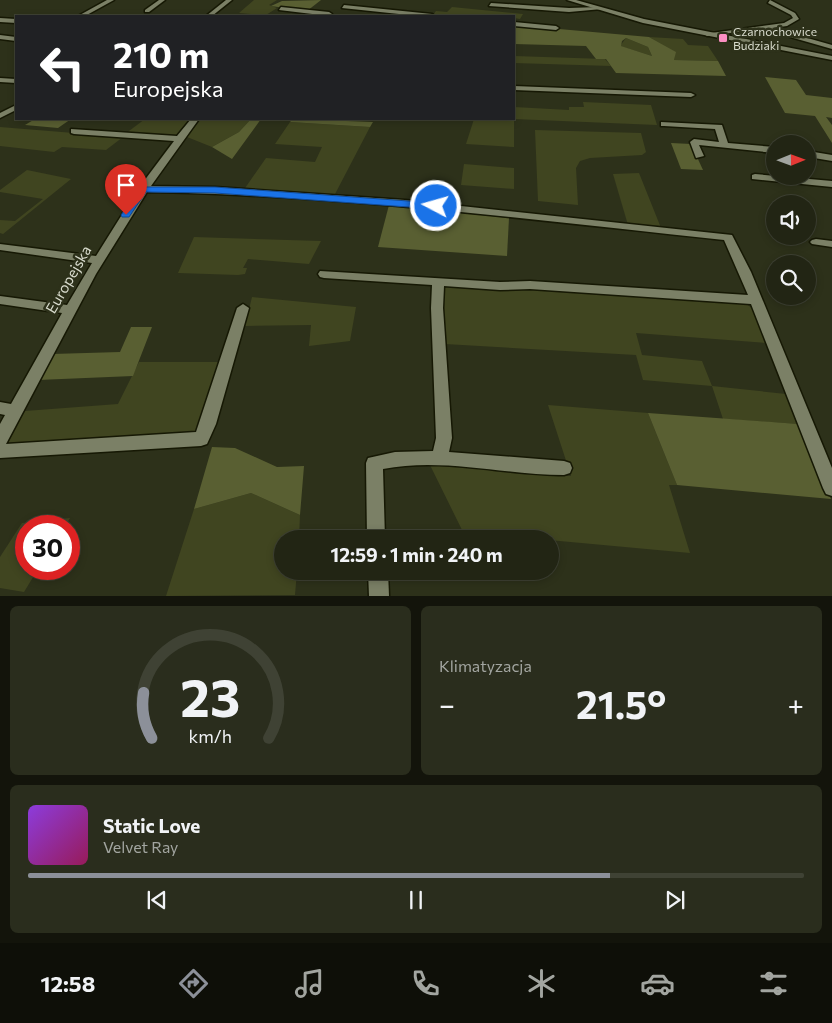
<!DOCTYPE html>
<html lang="pl">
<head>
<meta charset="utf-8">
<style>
  body { margin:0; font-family:Commissioner,sans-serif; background:#2a2d1d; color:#f1f3f6; height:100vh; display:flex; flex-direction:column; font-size:19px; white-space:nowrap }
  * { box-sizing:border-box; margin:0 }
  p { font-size:16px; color:#a2a5a0 }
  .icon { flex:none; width:28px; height:28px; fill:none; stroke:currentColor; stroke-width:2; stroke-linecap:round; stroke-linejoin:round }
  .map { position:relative; height:596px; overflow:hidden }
  .side { display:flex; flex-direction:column; gap:10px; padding:10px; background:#13140b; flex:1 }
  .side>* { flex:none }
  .guide { position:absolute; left:15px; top:15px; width:500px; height:105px; border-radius:0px; box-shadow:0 2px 8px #0003,0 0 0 1px #3f4234; background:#202124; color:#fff; overflow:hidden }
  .needle { width:32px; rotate:89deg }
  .fabs { position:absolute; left:766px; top:135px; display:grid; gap:10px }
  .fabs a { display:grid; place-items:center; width:50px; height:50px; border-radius:50%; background:#222514; box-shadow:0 2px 8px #0003,0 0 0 1px #3f4234; font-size:25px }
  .speed { position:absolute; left:15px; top:515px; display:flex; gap:10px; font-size:25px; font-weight:700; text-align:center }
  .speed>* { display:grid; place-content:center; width:65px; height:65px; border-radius:50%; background:#222514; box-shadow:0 2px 8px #0003,0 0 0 1px #3f4234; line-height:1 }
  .speed .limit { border:8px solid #d22; background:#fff; color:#111 }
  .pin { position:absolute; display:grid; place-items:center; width:42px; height:42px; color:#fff; margin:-51px -21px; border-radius:50% 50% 50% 0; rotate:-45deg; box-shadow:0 0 5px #0007 }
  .pin .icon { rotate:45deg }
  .me { position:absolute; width:55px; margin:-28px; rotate:276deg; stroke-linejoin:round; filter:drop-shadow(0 0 4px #0008) }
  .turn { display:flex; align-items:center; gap:18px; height:105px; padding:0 15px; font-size:22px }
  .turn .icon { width:65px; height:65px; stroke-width:2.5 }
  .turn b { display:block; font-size:35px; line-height:42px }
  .big { font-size:38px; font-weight:700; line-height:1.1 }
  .side .widget { flex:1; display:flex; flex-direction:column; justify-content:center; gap:8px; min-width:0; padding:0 18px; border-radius:8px; background:#2a2d1d }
  .side .dial { align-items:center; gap:0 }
  .dial svg { height:130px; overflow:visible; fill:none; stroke:#3f4234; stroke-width:7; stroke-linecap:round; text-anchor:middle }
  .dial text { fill:#f1f3f6; stroke:none }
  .song { display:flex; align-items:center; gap:15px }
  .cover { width:60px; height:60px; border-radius:8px; background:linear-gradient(135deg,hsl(270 70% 55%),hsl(330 70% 35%)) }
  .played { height:5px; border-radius:2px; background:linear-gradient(90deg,#8c9099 75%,#3f4234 75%) }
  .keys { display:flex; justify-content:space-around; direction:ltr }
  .heat { display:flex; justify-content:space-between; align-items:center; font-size:28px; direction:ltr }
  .side .tiles { flex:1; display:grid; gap:10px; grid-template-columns:1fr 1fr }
  .widget:last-child { grid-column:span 2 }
  .trip { position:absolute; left:274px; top:530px; width:285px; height:50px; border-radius:25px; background:#222514; box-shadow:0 2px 8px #0003,0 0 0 1px #3f4234; font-weight:700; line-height:50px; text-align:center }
  .menu { display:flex; height:80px; justify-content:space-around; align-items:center; background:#0e0f08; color:#a2a5a0 }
  .menu .icon { width:35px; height:35px }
  .menu .on { color:#8c9099 }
  .menu b { font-size:22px; color:#f1f3f6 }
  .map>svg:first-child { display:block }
</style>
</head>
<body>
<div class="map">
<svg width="832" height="596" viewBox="0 0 832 596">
  <rect width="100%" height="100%" fill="#2d311a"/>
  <!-- green -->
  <g fill="#404520">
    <path d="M254 0H277L269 5 277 8 266 15 278 16H259L261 15 239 13Z"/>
    <path d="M452 7 523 14 520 19 514 18V16H432L436 11 447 12Z"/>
    <path d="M649 37 683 39 688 45 708 46 718 61 674 60 675 52Z"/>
    <path d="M626 38 648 47 652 56 620 46Z"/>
    <path d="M514 56 605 59 611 66 514 63Z"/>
    <path d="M583 102 651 105 657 125 514 119V147L466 144 474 119H514V107L569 110V107H584Z"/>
    <path d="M145 119H192L177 137 125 134Z"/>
    <path d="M201 119H251L239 132 212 147 187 137Z"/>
    <path d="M290 122 370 127 334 196 243 191 266 158 315 162 322 147 275 144Z"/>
    <path d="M0 127 123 137 106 150 62 147 54 152 0 146Z"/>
    <path d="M535 130 641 133 646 152 642 155 590 158 580 161 576 168 578 205 538 201Z"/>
    <path d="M464 164 514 168V189L461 185Z"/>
    <path d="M27 170 71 179 3 234 0 233V220L15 221 43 199 0 192V190Z"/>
    <path d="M639 173 661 228 628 225 613 174Z"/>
    <path d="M194 237 321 241 309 264 248 259 243 268H247L245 274 238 275 178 273Z"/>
    <path d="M443 287H526L744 302 754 310 766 343 636 333 642 355 702 361 712 386 786 394 798 424 723 419 712 386 643 380 636 355 445 344Z"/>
    <path d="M252 297 356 307 350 341 309 346 311 325 245 326Z"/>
    <path d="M139 362H223L198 430 191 433 6 446 25 411 118 404Z"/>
    <path d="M548 405 648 413 677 485H669L690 553 463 532 429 463 571 476Z"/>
    <path d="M251 493 300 515 299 539H282V571H297L295 595 166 596 194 509Z"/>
    <path d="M70 518 65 526H26V569H38L24 592 0 588V557L22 523Z"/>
  </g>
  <!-- forest -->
  <g fill="#595f32" fill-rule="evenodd">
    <path d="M321 0 307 11 271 6 282 1Z"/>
    <path d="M514 25 649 37 676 52 674 60 718 61 726 76 616 73 606 59H596L586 46 514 44ZM626 38 648 47 652 56 621 46 622 41Z"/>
    <path d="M765 77 796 80 806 95 832 98V118L826 117 832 125V143L815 116 785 113Z"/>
    <path d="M35 119H71L58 128 25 125Z"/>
    <path d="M251 119H261L232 159 212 147 239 132Z"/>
    <path d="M293 119 373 122 370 127 290 122Z"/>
    <path d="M671 143 691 144 703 170 681 169Z"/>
    <path d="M389 205 509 218 507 256 378 247Z"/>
    <path d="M131 327H152L133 376 38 380 52 354 120 352Z"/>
    <path d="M648 413 798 424 831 499 677 485Z"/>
    <path d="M212 447 235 448 277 467 304 466 300 515 251 493 194 509Z"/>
  </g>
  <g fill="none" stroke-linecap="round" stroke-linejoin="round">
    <!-- minor casing -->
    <g stroke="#161804" stroke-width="3">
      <g id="minor">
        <path d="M107 0H114L85 16H78Z"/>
        <path d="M159 0H165L149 12H145V10Z"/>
        <path d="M226 0H232L212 16H206Z"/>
        <path d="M770 0 795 13 799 19 787 26 772 28 832 45V49L762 29 707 36 704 34 784 23 793 18 791 15 768 3Z"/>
        <path d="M491 3 569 8 599 7 602 9 569 12 489 6Z"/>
        <path d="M344 5 432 14 435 16H418L342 8Z"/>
        <path d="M281 7 329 12 332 14 329 16 279 10Z"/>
        <path d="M0 18 16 19V23L0 22Z"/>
        <path d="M514 22 556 26 559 28 556 30 514 26Z"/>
        <path d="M0 35 16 37V41L0 39Z"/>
        <path d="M0 78 16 79V83L0 82Z"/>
        <path d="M514 86 691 93 695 95 691 97 514 90Z"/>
        <path d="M16 105V110L0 118V113Z"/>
        <path d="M191 119H199L151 186 215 187 405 200 732 235 751 272 832 468V496L826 494 823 488 751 304 530 289 500 290 444 286 443 308 452 438 449 452 564 461 570 463 572 468 570 473 564 475C504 475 442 457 383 469L385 539H367L366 463 368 458 395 452 433 451 436 438 431 308 432 285 324 278 320 277 318 274 320 271 500 282 530 281 748 295 724 240C532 220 340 195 147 192L96 274 6 444 196 432 237 308 243 304 249 308 216 424 207 444 201 446 0 458V424L5 415 0 414V402L11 404 62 313 0 304V296L67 305 92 263 0 250V244L96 256 138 189 174 141 74 134 71 133V129L177 136Z"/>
        <path d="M661 122 722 125 728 143 775 147V153L699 145 704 156 696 158 690 142 694 139 719 142 715 129 664 126H661Z"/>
        <path d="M808 151 832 155V161L808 157Z"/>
        <path d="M755 174 832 181V187L752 179V175Z"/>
        <path d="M816 239 832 241V247L812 244 810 242 812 240Z"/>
        <path d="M368 571H388L389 596H369Z"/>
      </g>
    </g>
    <!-- tertiary casing -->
    <g stroke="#161804" stroke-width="3">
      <path id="tertiary" d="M567 0H576L644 19 832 56V60L643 23Z"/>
    </g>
    <!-- minor -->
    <use href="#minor" fill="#7b8066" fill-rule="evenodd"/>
    <!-- tertiary -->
    <use href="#tertiary" fill="#7b8066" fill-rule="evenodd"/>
  </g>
  <!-- route -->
  <path fill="#1a73e8" stroke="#114b97" d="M140 187H215L436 203 441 206 436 209 215 193 146 192 129 217H122L121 215Z"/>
  <!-- markers -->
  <rect fill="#fc8fc2" stroke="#2d311a" stroke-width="2" x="718" y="33" width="10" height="10" rx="2.5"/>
  <g text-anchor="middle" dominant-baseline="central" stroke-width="5" stroke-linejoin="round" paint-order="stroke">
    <!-- far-poi labels -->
    <g font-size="12" fill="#d8dbcd" stroke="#2d311a" text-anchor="start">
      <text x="733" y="31">Czarnochowice<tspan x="733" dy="14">Budziaki</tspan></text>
    </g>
    <!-- street labels -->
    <g font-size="15" fill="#d8dbcd" stroke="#2d311a">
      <text transform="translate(68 279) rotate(-60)">Europejska</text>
    </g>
  </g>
</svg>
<div class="fabs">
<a><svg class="needle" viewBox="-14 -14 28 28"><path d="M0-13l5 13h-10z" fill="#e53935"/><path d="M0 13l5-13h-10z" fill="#a2a5a0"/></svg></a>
<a><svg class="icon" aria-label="sound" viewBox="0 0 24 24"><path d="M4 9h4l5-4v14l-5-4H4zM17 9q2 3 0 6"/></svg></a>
<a><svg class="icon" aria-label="search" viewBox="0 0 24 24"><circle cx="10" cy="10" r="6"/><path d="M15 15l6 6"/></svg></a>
</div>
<div class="speed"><div class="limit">30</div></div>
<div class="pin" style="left:126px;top:215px;background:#d93025"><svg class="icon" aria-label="arrive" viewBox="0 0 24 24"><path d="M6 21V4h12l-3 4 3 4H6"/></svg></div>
<svg class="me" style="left:436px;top:206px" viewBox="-20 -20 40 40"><circle r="17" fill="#1a73e8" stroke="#fff" stroke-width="3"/><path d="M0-11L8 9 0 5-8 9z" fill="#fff"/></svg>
<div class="trip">12:59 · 1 min · 240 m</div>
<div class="guide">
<div class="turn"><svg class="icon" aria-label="left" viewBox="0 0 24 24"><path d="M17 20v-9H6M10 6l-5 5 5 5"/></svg><div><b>210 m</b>Europejska</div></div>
</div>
</div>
<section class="side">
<div class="tiles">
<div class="widget dial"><svg viewBox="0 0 100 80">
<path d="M14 69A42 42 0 1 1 86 69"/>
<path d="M14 69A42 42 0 0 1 9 41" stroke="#8c9099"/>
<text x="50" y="56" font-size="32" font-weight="700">23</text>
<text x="50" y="72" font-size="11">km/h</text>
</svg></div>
<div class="widget"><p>Klimatyzacja</p>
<div class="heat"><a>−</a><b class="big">21.5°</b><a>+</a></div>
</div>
<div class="widget">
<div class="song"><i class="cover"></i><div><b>Static Love</b><p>Velvet Ray</p></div></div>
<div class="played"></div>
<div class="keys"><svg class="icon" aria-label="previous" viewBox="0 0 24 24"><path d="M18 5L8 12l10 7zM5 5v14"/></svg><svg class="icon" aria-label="pause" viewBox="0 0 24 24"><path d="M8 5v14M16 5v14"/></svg><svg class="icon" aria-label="next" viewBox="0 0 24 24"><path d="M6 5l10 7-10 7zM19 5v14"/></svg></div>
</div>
</div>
</section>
<nav class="menu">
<b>12:58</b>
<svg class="icon on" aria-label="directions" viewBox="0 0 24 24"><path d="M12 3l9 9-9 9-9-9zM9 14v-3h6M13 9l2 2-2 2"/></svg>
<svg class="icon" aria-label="music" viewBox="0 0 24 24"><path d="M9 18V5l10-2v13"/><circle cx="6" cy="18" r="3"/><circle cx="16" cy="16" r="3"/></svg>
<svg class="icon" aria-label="phone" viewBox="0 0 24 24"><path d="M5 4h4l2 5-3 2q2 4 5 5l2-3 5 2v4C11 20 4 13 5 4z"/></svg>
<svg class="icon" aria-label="climate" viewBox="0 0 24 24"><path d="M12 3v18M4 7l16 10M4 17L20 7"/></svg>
<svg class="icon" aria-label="car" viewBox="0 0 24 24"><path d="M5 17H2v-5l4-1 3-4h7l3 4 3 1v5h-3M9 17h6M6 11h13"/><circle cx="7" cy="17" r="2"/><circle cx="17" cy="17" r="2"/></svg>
<svg class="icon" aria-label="filters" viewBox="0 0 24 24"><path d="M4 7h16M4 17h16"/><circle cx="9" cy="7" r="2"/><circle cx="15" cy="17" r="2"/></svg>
</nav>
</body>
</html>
